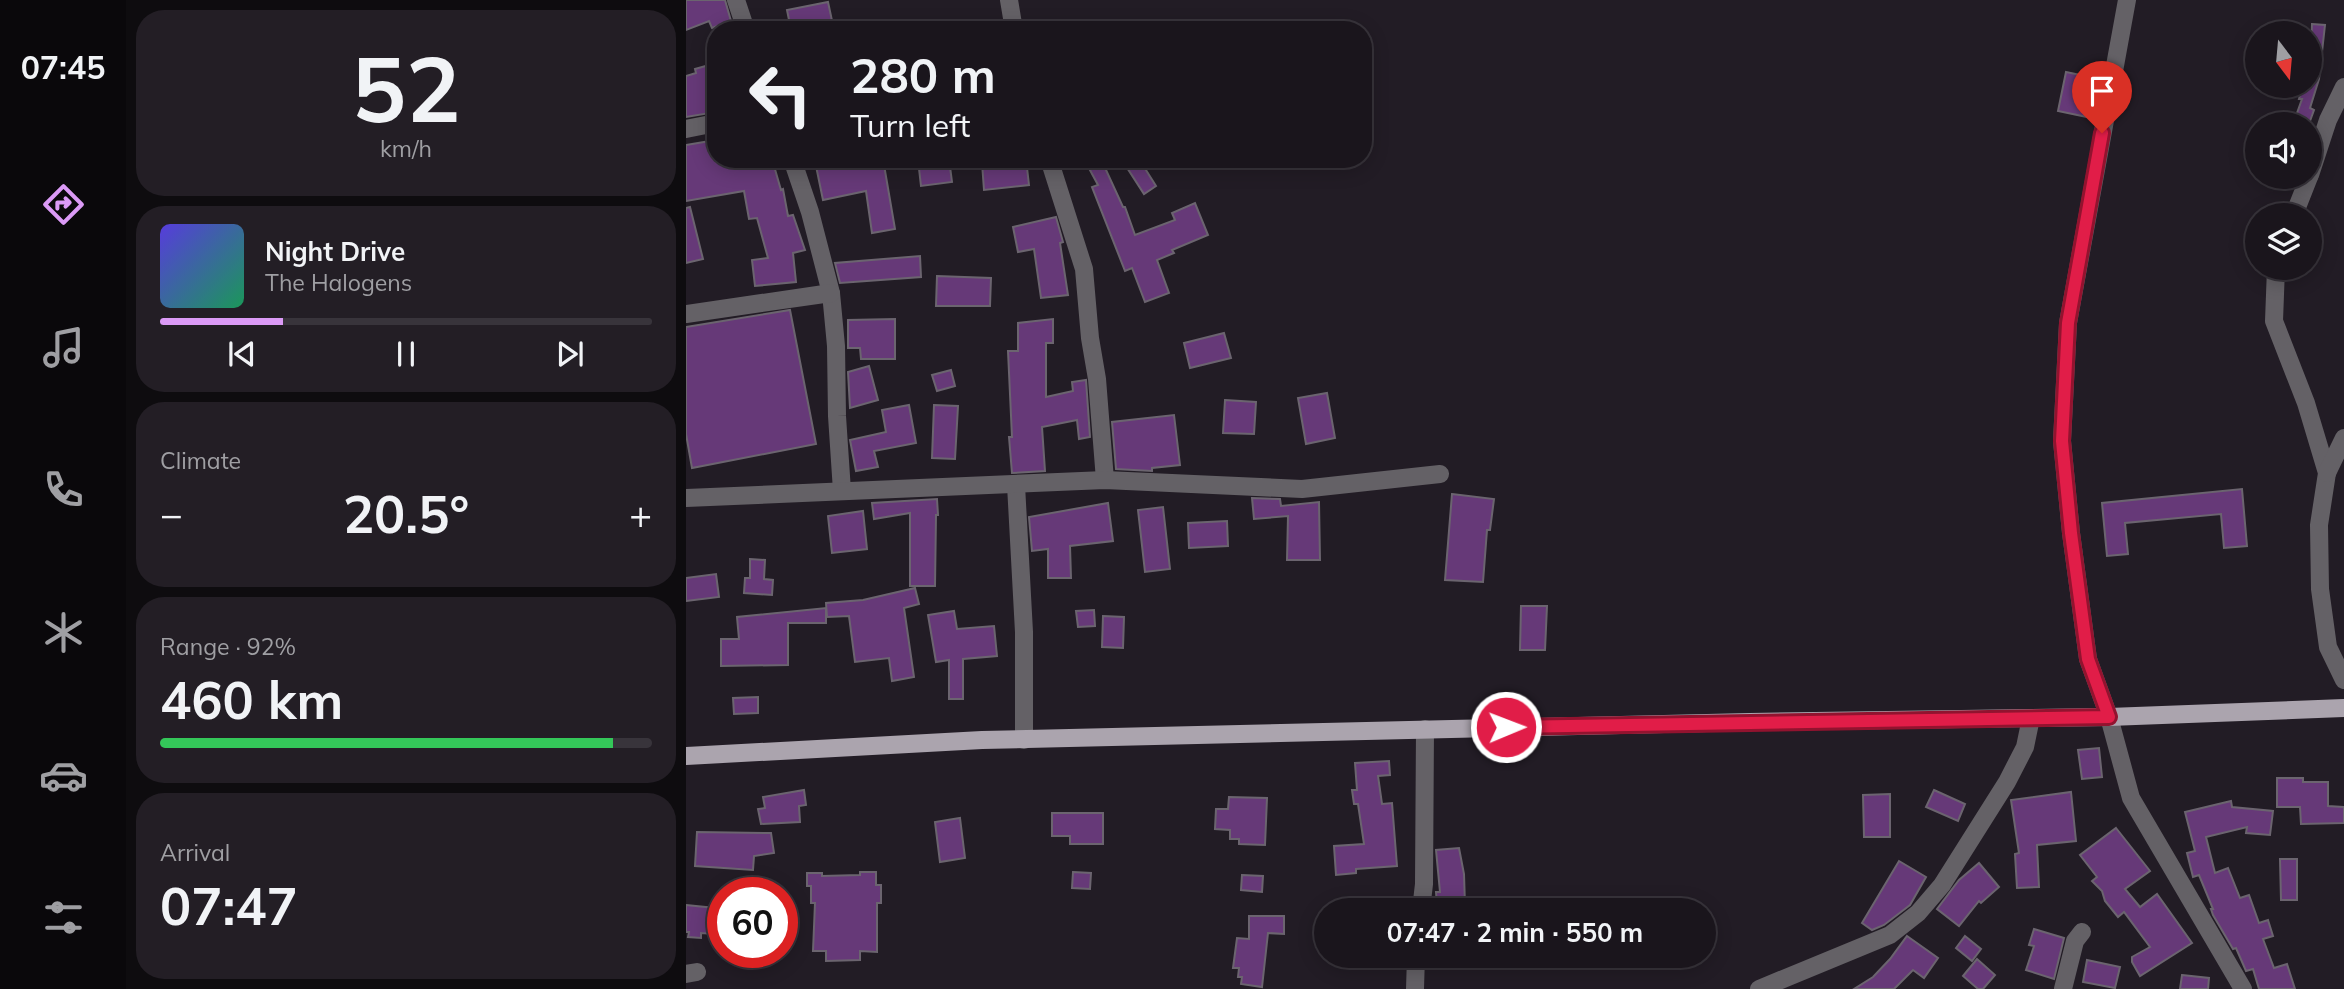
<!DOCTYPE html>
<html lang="en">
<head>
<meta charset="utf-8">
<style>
  body { margin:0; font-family:Mulish,sans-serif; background:#231e25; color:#f1f3f6; height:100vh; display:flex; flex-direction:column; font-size:26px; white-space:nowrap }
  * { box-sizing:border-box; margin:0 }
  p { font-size:23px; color:#9f9fa3 }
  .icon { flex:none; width:38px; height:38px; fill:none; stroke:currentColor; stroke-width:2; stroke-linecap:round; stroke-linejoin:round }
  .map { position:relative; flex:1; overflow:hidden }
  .sheet { display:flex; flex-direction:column; gap:10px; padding:10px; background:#0e0c0f; width:560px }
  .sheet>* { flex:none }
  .banner { position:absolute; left:21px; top:21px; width:665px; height:147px; border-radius:28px; box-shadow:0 4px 18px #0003,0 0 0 2px #38343b; background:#1a151c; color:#f1f3f6; overflow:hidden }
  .needle { width:46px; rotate:164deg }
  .controls { position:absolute; left:1559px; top:21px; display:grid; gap:14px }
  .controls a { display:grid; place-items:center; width:77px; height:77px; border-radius:50%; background:#1a151c; box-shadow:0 4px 18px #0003,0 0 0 2px #38343b; font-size:35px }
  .speed { position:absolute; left:21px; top:877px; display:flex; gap:14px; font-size:35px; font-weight:700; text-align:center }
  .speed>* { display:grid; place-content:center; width:91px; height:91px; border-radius:50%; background:#1a151c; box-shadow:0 4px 18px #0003,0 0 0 2px #38343b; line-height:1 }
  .speed .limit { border:10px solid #d22; background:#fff; color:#111 }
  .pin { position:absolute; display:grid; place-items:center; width:60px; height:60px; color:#fff; margin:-72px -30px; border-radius:50% 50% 50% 0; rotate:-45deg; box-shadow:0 0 7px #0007 }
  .pin .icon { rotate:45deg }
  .me { position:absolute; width:77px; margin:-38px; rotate:89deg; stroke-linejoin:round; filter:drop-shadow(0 0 5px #0008) }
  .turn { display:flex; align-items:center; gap:24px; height:147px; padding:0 28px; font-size:32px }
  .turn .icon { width:91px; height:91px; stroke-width:2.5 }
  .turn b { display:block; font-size:49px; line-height:60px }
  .big { font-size:52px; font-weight:700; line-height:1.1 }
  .sheet .card { flex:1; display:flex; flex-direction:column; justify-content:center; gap:10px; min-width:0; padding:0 24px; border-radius:28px; background:#231e25 }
  .sheet .dial { align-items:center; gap:0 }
  .dial b { font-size:91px; line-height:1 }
  .song { display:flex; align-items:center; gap:21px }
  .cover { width:84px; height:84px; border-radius:10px; background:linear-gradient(135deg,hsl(250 70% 55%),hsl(150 70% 35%)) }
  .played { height:7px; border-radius:4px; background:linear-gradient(90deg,#db9af6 25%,#38343b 25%) }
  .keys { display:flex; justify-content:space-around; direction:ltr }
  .heat { display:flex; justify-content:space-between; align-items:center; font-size:38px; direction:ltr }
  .charge { height:10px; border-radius:5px; background:linear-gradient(90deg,#34c759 92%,#38343b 0) }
  .trip { position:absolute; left:628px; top:898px; width:402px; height:70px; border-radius:35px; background:#1a151c; box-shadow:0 4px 18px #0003,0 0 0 2px #38343b; font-weight:700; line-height:70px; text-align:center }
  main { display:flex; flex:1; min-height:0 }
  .tabs { display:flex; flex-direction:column; width:126px; justify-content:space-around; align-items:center; background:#0a080b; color:#9f9fa3 }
  .tabs .icon { width:49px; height:49px }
  .tabs .on { color:#db9af6 }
  .tabs b { font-size:32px; color:#f1f3f6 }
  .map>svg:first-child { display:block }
</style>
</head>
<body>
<main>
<nav class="tabs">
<b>07:45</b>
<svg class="icon on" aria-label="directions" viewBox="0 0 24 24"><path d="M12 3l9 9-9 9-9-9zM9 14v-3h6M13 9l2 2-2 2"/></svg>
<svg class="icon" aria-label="music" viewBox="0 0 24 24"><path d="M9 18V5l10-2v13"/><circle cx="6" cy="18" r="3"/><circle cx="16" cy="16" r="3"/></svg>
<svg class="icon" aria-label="phone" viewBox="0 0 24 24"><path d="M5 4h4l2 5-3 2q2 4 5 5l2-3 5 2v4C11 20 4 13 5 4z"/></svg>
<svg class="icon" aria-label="climate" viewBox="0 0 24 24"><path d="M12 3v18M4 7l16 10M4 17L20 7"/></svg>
<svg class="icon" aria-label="car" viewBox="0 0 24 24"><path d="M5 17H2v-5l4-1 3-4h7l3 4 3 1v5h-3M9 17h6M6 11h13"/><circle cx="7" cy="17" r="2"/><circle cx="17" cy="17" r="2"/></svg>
<svg class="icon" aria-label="filters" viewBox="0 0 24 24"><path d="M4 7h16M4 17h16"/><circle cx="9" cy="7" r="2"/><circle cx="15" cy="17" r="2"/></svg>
</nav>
<section class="sheet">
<div class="card dial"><b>52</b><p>km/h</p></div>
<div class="card">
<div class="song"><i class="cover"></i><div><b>Night Drive</b><p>The Halogens</p></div></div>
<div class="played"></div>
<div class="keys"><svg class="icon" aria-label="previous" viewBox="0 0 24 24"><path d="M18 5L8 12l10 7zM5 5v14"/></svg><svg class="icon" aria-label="pause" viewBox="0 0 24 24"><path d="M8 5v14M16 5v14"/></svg><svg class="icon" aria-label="next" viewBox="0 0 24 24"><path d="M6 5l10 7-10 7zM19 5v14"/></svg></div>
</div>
<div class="card"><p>Climate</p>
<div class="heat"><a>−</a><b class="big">20.5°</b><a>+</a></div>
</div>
<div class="card"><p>Range · 92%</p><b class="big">460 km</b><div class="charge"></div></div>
<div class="card"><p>Arrival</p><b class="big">07:47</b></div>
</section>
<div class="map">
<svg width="1658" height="989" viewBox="0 0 1658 989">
  <rect width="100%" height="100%" fill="#221c25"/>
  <!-- building -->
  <g fill="#663978" stroke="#6b646f" stroke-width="2">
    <path d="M0 0H39L45 21 26 28 23 21 0 30Z"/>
    <path d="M142 2 148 30H105L101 10Z"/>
    <path d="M1626 24 1639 25 1633 79 1624 108 1628 110 1624 121 1610 116 1616 99H1613L1616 88 1620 89 1621 86H1624Z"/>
    <path d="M30 63V112L0 117V76L10 73 9 69Z"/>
    <path d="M1380 72 1409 78 1401 117 1372 111Z"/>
    <path d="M30 140V159H86L95 190 97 189 102 216 107 215 119 250 107 253 110 282 69 286 66 260 82 258 71 218 63 219 58 191 0 201V145Z"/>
    <path d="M163 159H197L209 229 186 233 180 191 137 200 130 166Z"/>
    <path d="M241 159H263L266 182 235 186 232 160Z"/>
    <path d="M330 159H340L343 185 298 190 296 163Z"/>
    <path d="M398 159H415L437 207H439L449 235 489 220 486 213 509 203 522 235 486 250 488 253 471 260 483 293 459 302 446 268 439 271 406 187 412 185Z"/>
    <path d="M445 159H453L470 186 458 194 438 163Z"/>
    <path d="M4 207 17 259 0 263V208Z"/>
    <path d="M370 217 377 242 374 243 382 295 355 298 348 249 332 252 327 227Z"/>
    <path d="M234 256 235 277 154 283 149 263Z"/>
    <path d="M251 276 305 278 304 306H250Z"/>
    <path d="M104 310 130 444 6 468 0 434V327Z"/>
    <path d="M209 319V359H175L174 348H162V320Z"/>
    <path d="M367 319V343H360V397L387 391 386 382 400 380 404 437 393 439 391 420 356 427 359 471 326 473 323 437H326L322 351H332V323Z"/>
    <path d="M538 333 545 358 504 368 498 343Z"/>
    <path d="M183 366 192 400 164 408 162 372Z"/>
    <path d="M265 370 269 386 251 391 246 375Z"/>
    <path d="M641 393 649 438 620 444 612 398Z"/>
    <path d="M539 400 570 402 568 434 537 433Z"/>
    <path d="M223 405 230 443 188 451 192 467 170 471 164 440 200 432 196 410Z"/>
    <path d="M248 405 272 406 269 459 246 458Z"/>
    <path d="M488 415 494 465 466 468V471L430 469 426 422Z"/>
    <path d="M1556 489 1561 546 1538 548 1535 514 1439 523 1442 554 1421 556 1416 503Z"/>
    <path d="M766 494 808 499 804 530H801L797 582 759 580Z"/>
    <path d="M566 498 594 499 595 506 633 502 634 560H601L602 516 568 519Z"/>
    <path d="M251 499 252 515H250L249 586H224V513L188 519 186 503Z"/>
    <path d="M422 503 427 541 384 546 385 578H362V549L346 551 343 517Z"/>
    <path d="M477 507 484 569 459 572 452 510Z"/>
    <path d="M177 511 181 549 146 553 142 516Z"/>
    <path d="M541 521 542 546 503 548 502 523Z"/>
    <path d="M64 559 79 560 78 579 87 580 86 595 58 593 59 578H64Z"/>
    <path d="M30 574 33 597 0 601V578Z"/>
    <path d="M229 588 233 604 218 608 228 677 206 681 203 658 169 662 163 616 141 617 140 603 177 600Z"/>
    <path d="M835 606H861L859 650H834Z"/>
    <path d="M140 608V623H102V665L35 666V639H53L51 617Z"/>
    <path d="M408 610 409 626 392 627 390 611Z"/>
    <path d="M268 611 271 629 308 626 311 656 277 659V699H263V660L250 662 242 615Z"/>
    <path d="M417 616 438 617 437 648 416 647Z"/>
    <path d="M72 697V713L48 714 47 698Z"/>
    <path d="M1413 748 1416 777 1396 779 1392 750Z"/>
    <path d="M703 761 704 775 692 776 696 804 706 803 711 866 670 869V873L650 875 648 846 678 844 672 804H668L666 790H671L669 763Z"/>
    <path d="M1591 778H1617V782H1642V806L1658 807V823L1615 824 1614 807H1591Z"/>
    <path d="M118 790 120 805 113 806 114 822 75 824 72 809 79 808 77 797Z"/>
    <path d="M1248 790 1279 804 1272 821 1240 807Z"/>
    <path d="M1385 792 1390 841 1351 845 1353 887 1331 888 1329 854 1333 853 1325 800Z"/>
    <path d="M1204 794V837H1178L1177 795Z"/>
    <path d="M543 797 581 798 579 845 553 844V839H544V830L529 829 530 809H542Z"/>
    <path d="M1545 801 1546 807 1587 811 1584 835 1560 833 1561 827 1520 837 1529 873 1542 868 1554 898 1563 895 1573 923 1582 920 1587 936 1577 939 1588 968 1601 964 1609 989H1573L1567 969 1560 971 1550 948 1547 949 1527 915 1525 909H1527L1513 875 1507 877 1501 853 1509 851 1499 812Z"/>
    <path d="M366 813H417V844H384V836H366Z"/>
    <path d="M274 818 279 858 254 862 249 822Z"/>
    <path d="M1430 828 1464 871 1439 889 1454 907 1471 894 1506 943 1454 976 1446 962V957L1464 947 1438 912 1432 917 1419 901 1416 891 1406 881 1411 877 1394 855Z"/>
    <path d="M11 832 85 833 88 853 68 856 67 870 9 866Z"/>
    <path d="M773 848 778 874 779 905 751 906 750 892H754L750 850Z"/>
    <path d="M1594 859H1611V900H1595Z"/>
    <path d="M1213 861 1240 877 1224 905 1198 925 1186 930 1176 923Z"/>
    <path d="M1293 863 1313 887 1295 903 1293 901 1273 926 1251 909 1273 880Z"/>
    <path d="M174 872H190V885H195V903H191V952L174 951V960L140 961V951H127L129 903H125V886H121V873H136V876L174 875Z"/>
    <path d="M387 872 405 873 404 889 386 888Z"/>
    <path d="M556 875 577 876 576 892 555 890Z"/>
    <path d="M0 905 29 908 27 934 15 933V938L2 937 3 932H0Z"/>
    <path d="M563 916H598V934L582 933 576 987 555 984 556 977H552L553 968H547L551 938 563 939Z"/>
    <path d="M1348 929 1378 938 1368 979 1340 970 1348 946 1343 945Z"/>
    <path d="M1221 936 1252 958 1238 978 1227 970 1208 989H1168L1187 977 1204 959Z"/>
    <path d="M1279 936 1295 949 1286 961 1270 948Z"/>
    <path d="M1291 959 1309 975 1297 989H1292L1277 976Z"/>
    <path d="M1401 960 1434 967 1429 988 1397 982Z"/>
    <path d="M1496 975 1523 978 1522 989H1494Z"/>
  </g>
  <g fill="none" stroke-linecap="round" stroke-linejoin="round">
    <!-- minor -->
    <g stroke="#646166" stroke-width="18">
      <path d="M50 0 60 30"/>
      <path d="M323 0 328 30"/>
      <path d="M1441 0 1382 323 1376 441 1385 533 1402 659 1423 717 1445 798 1557 989"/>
      <path d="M0 129 30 123"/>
      <path d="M106 159 124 212 145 293 150 346 151 416 156 491"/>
      <path d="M363 159 398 269 404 338 411 379 419 480"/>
      <path d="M1624 175 1642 120 1658 87"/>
      <path d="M1608 215 1623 177"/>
      <path d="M1590 268 1588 321 1620 403 1641 473 1633 525 1634 589 1642 647 1658 680"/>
      <path d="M0 314 145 293"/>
      <path d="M1641 473 1658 438"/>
      <path d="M330 485 338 632V740"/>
      <path d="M0 498 419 480 616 489 754 474"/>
      <path d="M735 910 738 884 739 729"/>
      <path d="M0 974 11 972"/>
      <path d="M729 989 730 956"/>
      <path d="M1073 989 1204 935 1232 913 1256 885 1321 782 1339 747 1345 718"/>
      <path d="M1377 989 1389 941 1396 932"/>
    </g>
    <!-- major -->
    <path stroke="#aba4ae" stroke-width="18" d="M0 756 296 740 1064 722 1423 717 1658 708"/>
  </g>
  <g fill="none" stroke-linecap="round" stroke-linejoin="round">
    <!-- route casing -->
    <g stroke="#92132f" stroke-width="18">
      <path id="route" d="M820 727 1423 717 1402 659 1385 533 1376 441 1382 323 1416 133"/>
    </g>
    <!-- route -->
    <use href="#route" stroke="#e11d48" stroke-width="12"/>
  </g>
</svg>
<div class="controls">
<a><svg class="needle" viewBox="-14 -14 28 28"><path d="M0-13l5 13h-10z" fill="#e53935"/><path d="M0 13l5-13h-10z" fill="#9f9fa3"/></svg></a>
<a><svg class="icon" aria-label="sound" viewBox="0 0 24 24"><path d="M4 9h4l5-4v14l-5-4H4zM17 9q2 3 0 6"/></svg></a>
<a><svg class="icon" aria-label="layers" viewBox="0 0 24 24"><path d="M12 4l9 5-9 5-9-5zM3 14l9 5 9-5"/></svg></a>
</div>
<div class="speed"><div class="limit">60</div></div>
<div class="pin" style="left:1416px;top:133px;background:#d93025"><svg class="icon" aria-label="arrive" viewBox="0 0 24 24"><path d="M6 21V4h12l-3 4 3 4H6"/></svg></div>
<svg class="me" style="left:820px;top:727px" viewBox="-20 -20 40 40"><circle r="17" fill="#e11d48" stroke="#fff" stroke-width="3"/><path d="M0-11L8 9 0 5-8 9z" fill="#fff"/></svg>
<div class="trip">07:47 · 2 min · 550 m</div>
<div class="banner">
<div class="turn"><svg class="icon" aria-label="left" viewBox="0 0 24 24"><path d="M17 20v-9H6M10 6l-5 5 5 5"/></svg><div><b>280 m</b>Turn left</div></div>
</div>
</div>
</main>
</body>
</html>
